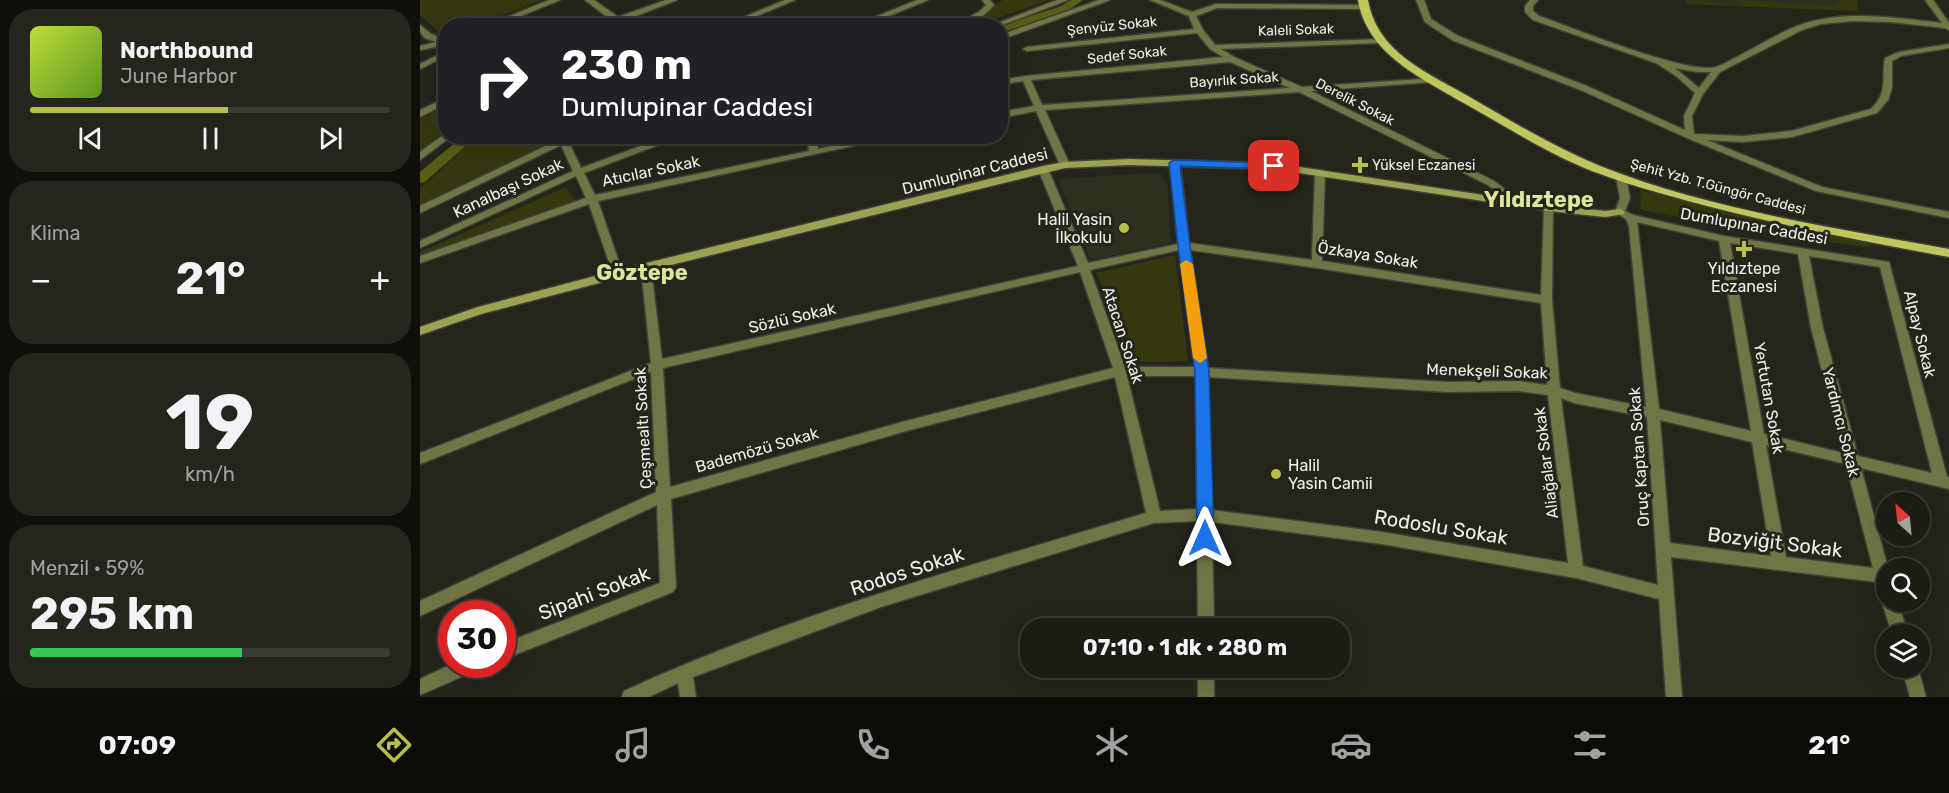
<!DOCTYPE html>
<html lang="tr">
<head>
<meta charset="utf-8">
<style>
  body { margin:0; font-family:Rubik,sans-serif; background:#24251d; color:#f1f3f6; height:100vh; display:flex; flex-direction:column; font-size:22px; white-space:nowrap }
  * { box-sizing:border-box; margin:0 }
  p { font-size:20px; color:#a0a1a0 }
  .icon { flex:none; width:33px; height:33px; fill:none; stroke:currentColor; stroke-width:2; stroke-linecap:round; stroke-linejoin:round }
  .map { position:relative; flex:1; overflow:hidden }
  .sheet { display:flex; flex-direction:column; gap:9px; padding:9px; background:#0f0f0b; width:420px }
  .sheet>* { flex:none }
  .hud { position:absolute; left:18px; top:18px; width:570px; height:126px; border-radius:24px; box-shadow:0 6px 24px #0002,0 0 0 2px #393a34; background:#202124; color:#fff; overflow:hidden }
  .needle { width:39px; rotate:333deg }
  .controls { position:absolute; left:1456px; top:492px; display:grid; gap:12px }
  .controls a { display:grid; place-items:center; width:54px; height:54px; border-radius:50%; background:#1b1c14; box-shadow:0 6px 24px #0002,0 0 0 2px #393a34; font-size:30px }
  .speed { position:absolute; left:18px; top:600px; display:flex; gap:12px; font-size:30px; font-weight:700; text-align:center }
  .speed>* { display:grid; place-content:center; width:78px; height:78px; border-radius:50%; background:#1b1c14; box-shadow:0 6px 24px #0002,0 0 0 2px #393a34; line-height:1 }
  .speed .limit { border:9px solid #d22; background:#fff; color:#111 }
  .pin { position:absolute; display:grid; place-items:center; width:51px; height:51px; color:#fff; margin:-26px; border-radius:12px; box-shadow:0 3px 9px #0006 }
  .me { position:absolute; width:66px; margin:-33px; rotate:0deg; stroke-linejoin:round; filter:drop-shadow(0 0 4px #0008) }
  .turn { display:flex; align-items:center; gap:21px; height:126px; padding:0 24px; font-size:27px }
  .turn .icon { width:78px; height:78px; stroke-width:2.5 }
  .turn b { display:block; font-size:42px; line-height:51px }
  .big { font-size:45px; font-weight:700; line-height:1.1 }
  .sheet .widget { flex:1; display:flex; flex-direction:column; justify-content:center; gap:9px; min-width:0; padding:0 21px; border-radius:24px; background:#24251d }
  .sheet .dial { align-items:center; gap:0 }
  .dial b { font-size:78px; line-height:1 }
  .song { display:flex; align-items:center; gap:18px }
  .cover { width:72px; height:72px; border-radius:9px; background:linear-gradient(135deg,hsl(70 70% 55%),hsl(90 70% 35%)) }
  .played { height:6px; border-radius:3px; background:linear-gradient(90deg,#b7c148 55%,#393a34 55%) }
  .keys { display:flex; justify-content:space-around; direction:ltr }
  .heat { display:flex; justify-content:space-between; align-items:center; font-size:33px; direction:ltr }
  .charge { height:9px; border-radius:4px; background:linear-gradient(90deg,#34c759 59%,#393a34 0) }
  .trip { position:absolute; left:600px; top:618px; width:330px; height:60px; border-radius:24px; background:#1b1c14; box-shadow:0 6px 24px #0002,0 0 0 2px #393a34; font-weight:700; line-height:60px; text-align:center }
  .tabs { display:flex; height:96px; justify-content:space-around; align-items:center; background:#0b0b08; color:#a0a1a0 }
  .tabs .icon { width:42px; height:42px }
  .tabs .current { color:#b7c148 }
  .tabs b { font-size:27px; color:#f1f3f6 }
  main { display:flex; flex:1; min-height:0 }
  .map>svg:first-child { display:block }
</style>
</head>
<body>
<main>
<section class="sheet">
<div class="widget">
<div class="song"><i class="cover"></i><div><b>Northbound</b><p>June Harbor</p></div></div>
<div class="played"></div>
<div class="keys"><svg class="icon" aria-label="previous" viewBox="0 0 24 24"><path d="M18 5L8 12l10 7zM5 5v14"/></svg><svg class="icon" aria-label="pause" viewBox="0 0 24 24"><path d="M8 5v14M16 5v14"/></svg><svg class="icon" aria-label="next" viewBox="0 0 24 24"><path d="M6 5l10 7-10 7zM19 5v14"/></svg></div>
</div>
<div class="widget"><p>Klima</p>
<div class="heat"><a>−</a><b class="big">21°</b><a>+</a></div>
</div>
<div class="widget dial"><b>19</b><p>km/h</p></div>
<div class="widget"><p>Menzil · 59%</p><b class="big">295 km</b><div class="charge"></div></div>
</section>
<div class="map">
<svg width="1529" height="697" viewBox="0 0 1529 697">
  <rect width="100%" height="100%" fill="#24251b"/>
  <!-- built -->
  <g fill="#2d2f1f">
    <path d="M1265 0H1437L1438 11 1267 4Z"/>
    <path d="M728 173 742 174 743 181H747L751 243 671 260 638 179Z"/>
  </g>
  <!-- green -->
  <g fill="#35380e">
    <path d="M0 0H122L58 25 26 26 24 34 19 32 0 15Z"/>
    <path d="M583 0H629L558 25 539 26Z"/>
    <path d="M1265 0 1321 5 1319 0 1412 6 1418 3V0H1437L1438 11 1267 4Z"/>
    <path d="M25 106V131L0 151V119Z"/>
    <path d="M56 137H128V143L0 205V187L11 179Z"/>
    <path d="M146 187 155 201 0 255V252Z"/>
    <path d="M1220 190 1447 243 1452 247 1387 240 1221 210Z"/>
    <path d="M755 255 768 361 715 362 676 273Z"/>
  </g>
  <g fill="none" stroke-linecap="round" stroke-linejoin="round">
    <!-- canal -->
    <g fill="#585e14" fill-rule="evenodd">
      <path d="M651 0H663L649 10 580 33V26L641 6Z"/>
      <path d="M43 136H57L5 182 0 183V172Z"/>
    </g>
    <!-- street casing -->
    <g stroke="#404138" stroke-width="3">
      <g id="street">
        <path d="M129 0H140L76 26H65Z"/>
        <path d="M165 0H174L198 17 246 0H257L203 21 206 24 205 26H199Z"/>
        <path d="M365 0H375L313 26H302Z"/>
        <path d="M497 0H508L444 26H433Z"/>
        <path d="M562 0H570L574 5C564 17 550 26 535 26L560 11 566 5Z"/>
        <path d="M637 0H648L580 26H570Z"/>
        <path d="M679 0H690L580 40V35Z"/>
        <path d="M730 0H740L772 12 796 4 946 5 947 7 943 9 797 8 776 16 783 30 795 45 962 39V43H959L801 49 814 57 882 87 1016 78 1017 80 1013 82 891 91 1074 181 1104 203 1099 206 1095 205 1068 185 879 92 625 110 650 165 645 168 640 165 616 111 580 118V112L614 106 603 81 580 85V80L606 76 803 57 790 49 777 33 607 51 603 49 607 47 774 29 769 16ZM810 62 870 88 622 105 611 80Z"/>
        <path d="M996 0H1004L1011 19 1038 36 1169 87 1265 130 1264 116 1275 93 1256 76 1236 63 1113 20 1105 12V6L1110 0H1118L1113 6V11L1119 16C1153 28 1268 75 1296 67 1303 65 1310 60 1317 57 1336 47 1357 34 1377 26 1423 9 1475 18 1522 23L1505 0H1513L1529 23V30L1525 28 1470 22 1433 21 1401 24 1382 30 1300 72 1283 94 1272 116 1274 134 1323 136 1371 131 1451 109C1469 91 1461 79 1465 58L1479 52 1529 44V48L1481 56 1472 61V88L1468 100 1457 113 1372 137 1323 142 1287 140 1402 187 1529 212V218L1396 191 1267 138 1163 91 1032 40 1005 22ZM1255 68 1278 72H1291L1279 88Z"/>
        <path d="M0 25 11 34 26 40V45L0 50V46L16 42 5 38 0 32Z"/>
        <path d="M26 51V56L0 69V64Z"/>
        <path d="M26 98V104L0 117V110Z"/>
        <path d="M26 133V136H30L29 138 0 160V152Z"/>
        <path d="M137 136H146L161 168 248 136H262L164 173 175 195 389 151 387 136H396L398 149 459 136H479L178 201 203 274 198 278 193 274 169 204 0 263V256L166 198 156 176 0 248V241L153 171 141 145 0 213V206L138 140Z"/>
        <path d="M755 160 760 163 769 243 892 260 895 173 900 170 905 173 902 261 1121 295 1124 208 1125 206H1133L1132 300 1140 388 1155 393 1226 407 1209 226 1206 219 1195 212 1200 198 1196 177 1198 175 1201 174 1206 177 1210 198 1205 211 1213 215 1304 236 1469 262 1527 477H1529V489L1441 468 1468 568 1467 602H1478L1488 634H1472L1462 602 1464 598 1462 597 1457 582 1251 557 1262 697H1246L1239 599 1156 578 962 544 792 522 794 628H778L777 521 734 523 461 607 273 677 276 697H260L258 683 229 697H202L204 691C371 614 550 566 726 513L695 377 486 431 251 499 256 587 253 592 82 660V644L240 583 237 505 0 616V601L236 492 231 372 0 464V453L231 363 221 268 222 265 226 264 231 268 242 359 658 266 618 169 623 166 628 169 668 263 758 244 750 163ZM1217 222 1299 241 1331 431 1239 409ZM1310 243 1378 254 1391 328 1423 453 1344 434ZM759 250 775 367H705L670 270ZM770 250 897 268 1121 303 1127 385 1099 381 1028 382 788 368ZM1389 256 1460 267 1512 473 1438 456 1403 328ZM660 272 693 368 486 421 250 487 243 368ZM707 376H776L777 509 740 511ZM788 377 1028 392 1099 391 1128 395 1148 563 962 532 791 510ZM1141 398 1154 403 1227 417 1238 585 1163 566ZM1240 420 1332 442 1351 556 1250 543ZM1346 445 1426 464 1453 568 1366 557Z"/>
        <path d="M32 664H59L57 670 0 695V679Z"/>
        <rect x="778" y="668" width="16" height="29"/>
        <path d="M1482 668H1498L1506 697H1490Z"/>
      </g>
    </g>
    <!-- secondary casing -->
    <g stroke="#404138" stroke-width="3">
      <path id="secondary" d="M709 159 853 163 1129 205 1185 211 1200 209 1205 212 1204 214 1185 217 1129 211 853 169 709 165 645 168 198 278 61 314 0 335V327L58 307 198 270 623 166 645 162Z"/>
    </g>
    <!-- primary casing -->
    <g stroke="#404138" stroke-width="3">
      <path id="primary" d="M938 0H948C957 52 1006 72 1048 96 1091 121 1134 147 1180 166 1288 209 1415 228 1529 249V257C1441 241 1354 224 1268 201 1236 192 1203 183 1172 171 1126 153 1084 125 1040 101 998 76 947 53 938 0Z"/>
    </g>
    <!-- street -->
    <use href="#street" fill="#707545" fill-rule="evenodd"/>
    <!-- secondary -->
    <use href="#secondary" fill="#9ba353" fill-rule="evenodd"/>
    <!-- primary -->
    <use href="#primary" fill="#bdc75d" fill-rule="evenodd"/>
  </g>
  <!-- route -->
  <path fill="#1a73e8" stroke="#114b97" stroke-width="1.5" d="M754 160 854 163 859 166 854 169 760 166 770 246 789 372 794 538 791 543 785 545 780 543 777 538 775 372 758 246 749 163Z"/>
  <!-- slow -->
  <path fill="#f59e0b" d="M766 260 773 264 787 358 780 363 773 358 760 264Z"/>
  <!-- markers -->
  <g fill="#b7c148" stroke="#24251b" stroke-width="2">
    <path d="M937 156h6v6h6v6h-6v6h-6v-6h-6v-6h6z"/>
    <circle cx="704" cy="228" r="6"/>
    <path d="M1321 240h6v6h6v6h-6v6h-6v-6h-6v-6h6z"/>
    <circle cx="856" cy="474" r="6"/>
  </g>
  <g text-anchor="middle" dominant-baseline="central" stroke-width="6" stroke-linejoin="round" paint-order="stroke">
    <!-- far-street labels -->
    <g font-size="14" fill="#eff0ea" stroke="#24251b">
      <text transform="translate(692 26) rotate(-6)">Şenyüz Sokak</text>
      <text transform="translate(876 30) rotate(-2)">Kaleli Sokak</text>
      <text transform="translate(707 55) rotate(-6)">Sedef Sokak</text>
      <text transform="translate(814 80) rotate(-4)">Bayırlık Sokak</text>
      <text transform="translate(935 102) rotate(27)">Derelik Sokak</text>
      <text transform="translate(1298 187) rotate(15)">Şehit Yzb. T.Güngör Caddesi</text>
    </g>
    <!-- far-poi labels -->
    <g font-size="14" fill="#eff0ea" stroke="#24251b" text-anchor="start">
      <text x="952" y="165">Yüksel Eczanesi</text>
    </g>
    <!-- street labels -->
    <g font-size="16" fill="#eff0ea" stroke="#24251b">
      <text transform="translate(231 171) rotate(-12)">Atıcılar Sokak</text>
      <text transform="translate(555 171) rotate(-14)">Dumlupinar Caddesi</text>
      <text transform="translate(88 188) rotate(-25)">Kanalbaşı Sokak</text>
      <text transform="translate(1334 226) rotate(10)">Dumlupınar Caddesi</text>
      <text transform="translate(948 255) rotate(9)">Özkaya Sokak</text>
      <text transform="translate(372 318) rotate(-13)">Sözlü Sokak</text>
      <text transform="translate(1500 334) rotate(76)">Alpay Sokak</text>
      <text transform="translate(703 335) rotate(72)">Atacan Sokak</text>
      <text transform="translate(1067 371) rotate(2)">Menekşeli Sokak</text>
      <text transform="translate(1349 398) rotate(80)">Yertutan Sokak</text>
      <text transform="translate(1421 422) rotate(76)">Yardımcı Sokak</text>
      <text transform="translate(223 428) rotate(-93)">Çeşmealtı Sokak</text>
      <text transform="translate(337 450) rotate(-16)">Bademözü Sokak</text>
      <text transform="translate(1219 457) rotate(-94)">Oruç Kaptan Sokak</text>
      <text transform="translate(1126 463) rotate(-97)">Aliağalar Sokak</text>
    </g>
    <!-- poi labels -->
    <g font-size="16" fill="#eff0ea" stroke="#24251b" text-anchor="end">
      <text x="692" y="219">Halil Yasin<tspan x="692" dy="18">İlkokulu</tspan></text>
      <text x="1324" y="268" text-anchor="middle">Yıldıztepe<tspan x="1324" dy="18">Eczanesi</tspan></text>
      <text x="868" y="465" text-anchor="start">Halil<tspan x="868" dy="18">Yasin Camii</tspan></text>
    </g>
    <!-- near-street labels -->
    <g font-size="20" fill="#eff0ea" stroke="#24251b">
      <text transform="translate(1021 527) rotate(9)">Rodoslu Sokak</text>
      <text transform="translate(1355 542) rotate(7)">Bozyiğit Sokak</text>
      <text transform="translate(487 571) rotate(-18)">Rodos Sokak</text>
      <text transform="translate(174 593) rotate(-21)">Sipahi Sokak</text>
    </g>
    <!-- district labels -->
    <g font-size="22" font-weight="bold" fill="#dee799" stroke="#24251b">
      <text x="1119" y="199">Yıldıztepe</text>
      <text x="222" y="272">Göztepe</text>
    </g>
  </g>
</svg>
<div class="controls">
<a><svg class="needle" viewBox="-14 -14 28 28"><path d="M0-13l5 13h-10z" fill="#e53935"/><path d="M0 13l5-13h-10z" fill="#a0a1a0"/></svg></a>
<a><svg class="icon" aria-label="search" viewBox="0 0 24 24"><circle cx="10" cy="10" r="6"/><path d="M15 15l6 6"/></svg></a>
<a><svg class="icon" aria-label="layers" viewBox="0 0 24 24"><path d="M12 4l9 5-9 5-9-5zM3 14l9 5 9-5"/></svg></a>
</div>
<div class="speed"><div class="limit">30</div></div>
<div class="pin" style="left:854px;top:166px;background:#d93025"><svg class="icon" aria-label="arrive" viewBox="0 0 24 24"><path d="M6 21V4h12l-3 4 3 4H6"/></svg></div>
<svg class="me" style="left:785px;top:538px" viewBox="-20 -20 40 40"><path d="M0-17L14 15 0 8-14 15z" fill="#1a73e8" stroke="#fff" stroke-width="4"/></svg>
<div class="trip">07:10 · 1 dk · 280 m</div>
<div class="hud">
<div class="turn"><svg class="icon" aria-label="right" viewBox="0 0 24 24"><path d="M7 20v-9h11M14 6l5 5-5 5"/></svg><div><b>230 m</b>Dumlupinar Caddesi</div></div>
</div>
</div>
</main>
<nav class="tabs">
<b>07:09</b>
<svg class="icon current" aria-label="directions" viewBox="0 0 24 24"><path d="M12 3l9 9-9 9-9-9zM9 14v-3h6M13 9l2 2-2 2"/></svg>
<svg class="icon" aria-label="music" viewBox="0 0 24 24"><path d="M9 18V5l10-2v13"/><circle cx="6" cy="18" r="3"/><circle cx="16" cy="16" r="3"/></svg>
<svg class="icon" aria-label="phone" viewBox="0 0 24 24"><path d="M5 4h4l2 5-3 2q2 4 5 5l2-3 5 2v4C11 20 4 13 5 4z"/></svg>
<svg class="icon" aria-label="climate" viewBox="0 0 24 24"><path d="M12 3v18M4 7l16 10M4 17L20 7"/></svg>
<svg class="icon" aria-label="car" viewBox="0 0 24 24"><path d="M5 17H2v-5l4-1 3-4h7l3 4 3 1v5h-3M9 17h6M6 11h13"/><circle cx="7" cy="17" r="2"/><circle cx="17" cy="17" r="2"/></svg>
<svg class="icon" aria-label="filters" viewBox="0 0 24 24"><path d="M4 7h16M4 17h16"/><circle cx="9" cy="7" r="2"/><circle cx="15" cy="17" r="2"/></svg>
<b>21°</b>
</nav>
</body>
</html>
